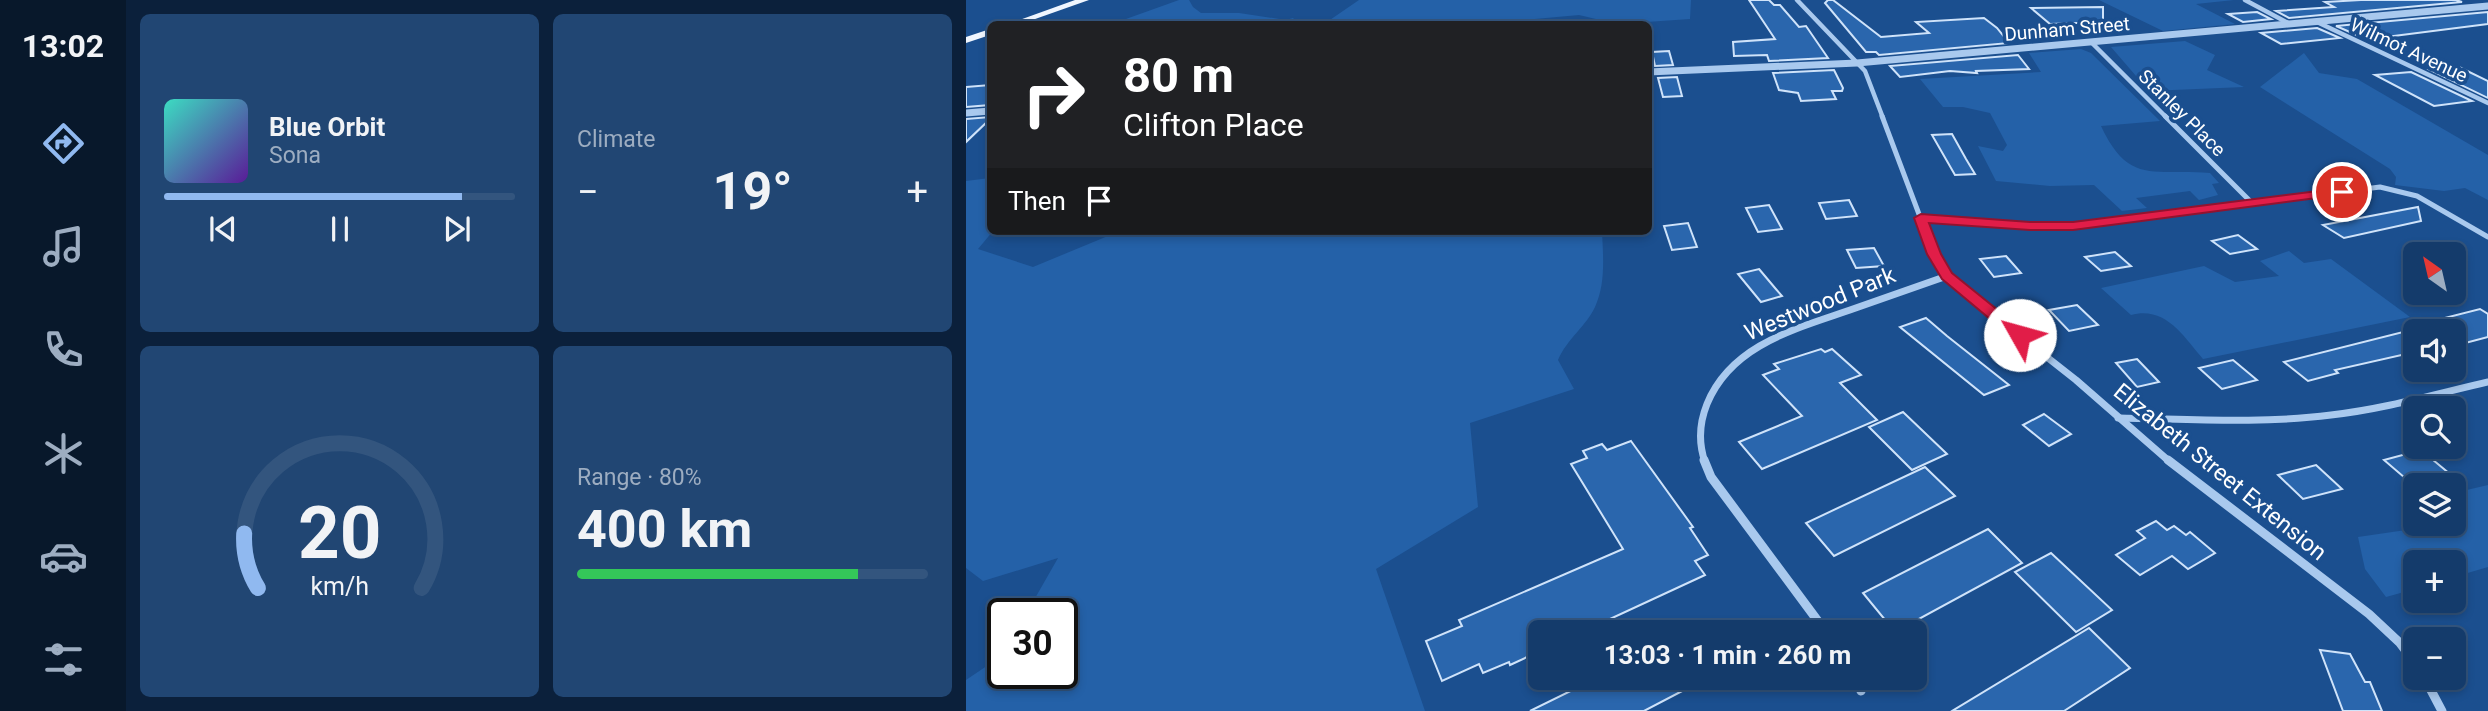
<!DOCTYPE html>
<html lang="en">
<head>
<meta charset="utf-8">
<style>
  body { margin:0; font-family:Roboto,sans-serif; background:#214673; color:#f1f3f6; height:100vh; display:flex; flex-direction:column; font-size:26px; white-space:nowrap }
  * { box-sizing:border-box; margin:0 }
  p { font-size:23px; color:#9dadc1 }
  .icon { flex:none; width:38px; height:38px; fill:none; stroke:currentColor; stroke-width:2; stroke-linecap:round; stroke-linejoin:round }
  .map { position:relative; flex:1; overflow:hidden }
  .drawer { display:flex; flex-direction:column; gap:14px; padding:14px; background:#0b203b; width:840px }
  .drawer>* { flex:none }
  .banner { position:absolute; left:21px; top:21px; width:665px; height:214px; border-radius:10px; box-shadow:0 4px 10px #0003,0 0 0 2px #33557e; background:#202124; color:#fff; overflow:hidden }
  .needle { width:46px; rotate:326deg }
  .tools { position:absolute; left:1437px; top:242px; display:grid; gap:14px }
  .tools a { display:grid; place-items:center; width:63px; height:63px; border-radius:10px; background:#143b6b; box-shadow:0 4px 10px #0003,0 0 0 2px #33557e; font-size:35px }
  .speed { position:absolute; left:21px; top:598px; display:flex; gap:14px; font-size:35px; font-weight:700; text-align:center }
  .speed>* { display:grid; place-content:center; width:91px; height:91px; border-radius:50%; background:#143b6b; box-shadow:0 4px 10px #0003,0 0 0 2px #33557e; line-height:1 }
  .speed .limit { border:4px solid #111; border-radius:10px; background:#fff; color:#111 }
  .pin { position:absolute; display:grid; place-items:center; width:60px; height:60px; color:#fff; margin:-30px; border:4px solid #fff; border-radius:50%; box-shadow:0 2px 7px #0007 }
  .me { position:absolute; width:77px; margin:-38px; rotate:308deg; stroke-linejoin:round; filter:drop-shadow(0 0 5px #0008) }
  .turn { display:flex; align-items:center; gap:24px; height:147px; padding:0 21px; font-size:32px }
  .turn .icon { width:91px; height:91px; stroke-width:2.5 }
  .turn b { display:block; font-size:49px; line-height:60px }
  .then { display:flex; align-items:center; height:66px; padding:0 21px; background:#0003; gap:14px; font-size:26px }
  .big { font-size:52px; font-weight:700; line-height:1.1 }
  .drawer .card { flex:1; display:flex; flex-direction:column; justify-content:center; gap:10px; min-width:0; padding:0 24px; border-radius:10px; background:#214673 }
  .drawer .dial { align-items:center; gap:0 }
  .dial svg { height:182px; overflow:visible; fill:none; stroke:#33557e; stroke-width:7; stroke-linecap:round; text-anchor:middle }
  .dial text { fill:#f1f3f6; stroke:none }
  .song { display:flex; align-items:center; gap:21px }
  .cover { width:84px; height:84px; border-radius:10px; background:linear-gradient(135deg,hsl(170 70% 55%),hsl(270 70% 35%)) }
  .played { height:7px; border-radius:4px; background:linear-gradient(90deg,#90b9f0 85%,#33557e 85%) }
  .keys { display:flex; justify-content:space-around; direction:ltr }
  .heat { display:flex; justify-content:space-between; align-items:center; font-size:38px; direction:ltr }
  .charge { height:10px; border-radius:5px; background:linear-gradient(90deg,#34c759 80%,#33557e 0) }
  .drawer .tiles { flex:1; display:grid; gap:14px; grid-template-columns:repeat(2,1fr) }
  .trip { position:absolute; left:562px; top:620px; width:399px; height:70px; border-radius:10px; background:#143b6b; box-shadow:0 4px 10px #0003,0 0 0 2px #33557e; font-weight:700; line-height:70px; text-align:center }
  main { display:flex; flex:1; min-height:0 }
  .tab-bar { display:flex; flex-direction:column; width:126px; justify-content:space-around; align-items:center; background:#08182b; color:#9dadc1 }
  .tab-bar .icon { width:49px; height:49px }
  .tab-bar .on { color:#90b9f0 }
  .tab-bar b { font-size:32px; color:#f1f3f6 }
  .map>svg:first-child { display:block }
</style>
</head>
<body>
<main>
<nav class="tab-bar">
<b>13:02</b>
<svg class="icon on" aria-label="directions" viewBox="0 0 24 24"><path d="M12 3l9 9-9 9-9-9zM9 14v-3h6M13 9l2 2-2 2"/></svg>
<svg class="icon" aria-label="music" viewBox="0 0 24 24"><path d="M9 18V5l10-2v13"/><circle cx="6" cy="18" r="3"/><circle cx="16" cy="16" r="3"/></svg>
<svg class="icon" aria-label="phone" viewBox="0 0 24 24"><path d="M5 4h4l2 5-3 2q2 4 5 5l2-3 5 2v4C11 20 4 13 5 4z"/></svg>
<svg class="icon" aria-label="climate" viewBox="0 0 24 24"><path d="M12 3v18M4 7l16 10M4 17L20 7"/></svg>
<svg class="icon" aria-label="car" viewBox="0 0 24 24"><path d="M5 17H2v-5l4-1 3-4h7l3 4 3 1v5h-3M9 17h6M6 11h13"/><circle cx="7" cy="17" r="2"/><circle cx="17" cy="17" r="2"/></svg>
<svg class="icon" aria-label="filters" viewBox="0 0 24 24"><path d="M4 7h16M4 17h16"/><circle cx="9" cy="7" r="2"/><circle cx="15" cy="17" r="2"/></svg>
</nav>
<section class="drawer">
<div class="tiles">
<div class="card">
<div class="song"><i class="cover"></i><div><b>Blue Orbit</b><p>Sona</p></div></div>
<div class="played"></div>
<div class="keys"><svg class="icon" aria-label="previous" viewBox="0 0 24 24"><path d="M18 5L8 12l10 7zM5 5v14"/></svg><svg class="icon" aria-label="pause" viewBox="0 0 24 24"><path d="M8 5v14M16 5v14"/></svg><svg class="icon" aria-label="next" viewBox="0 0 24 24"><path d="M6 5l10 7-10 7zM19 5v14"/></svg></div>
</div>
<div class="card"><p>Climate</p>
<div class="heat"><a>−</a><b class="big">19°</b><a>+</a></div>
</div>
<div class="card dial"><svg viewBox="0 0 100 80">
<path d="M14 69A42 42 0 1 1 86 69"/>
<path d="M14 69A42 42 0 0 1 8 45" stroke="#90b9f0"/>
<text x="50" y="56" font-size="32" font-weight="700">20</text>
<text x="50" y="72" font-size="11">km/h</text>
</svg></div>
<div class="card"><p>Range · 80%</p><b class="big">400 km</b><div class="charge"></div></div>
</div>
</section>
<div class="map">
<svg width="1522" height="711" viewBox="0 0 1522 711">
  <rect width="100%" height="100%" fill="#1b4f8f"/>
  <!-- green -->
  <g fill="#2461a8">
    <path d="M213 0H223L227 7 235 13H273L320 20 327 18 332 24H146Z"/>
    <path d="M393 0H725L724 19 651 24 613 15 547 21 546 24H358Z"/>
    <path d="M1133 0H1268L1230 4 1269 24 1197 31Z"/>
    <path d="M1219 41 1249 55 1241 70 1278 87 1183 91 1145 47Z"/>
    <path d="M1115 49 1125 53 1194 121 1135 126C1163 186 1188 168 1244 173L1253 183 1246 184 1252 195 1233 200 1224 191 1170 198 1181 208 1156 211 1128 185 1084 186 1030 181 1012 146 1037 151 1041 145 1024 113 997 107H977L954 79 1075 72 1063 53Z"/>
    <path d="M1338 53 1353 73 1391 79 1522 155V200L1499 188 1478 191 1429 185 1430 177 1424 169 1294 87Z"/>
    <path d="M24 178V231H27L12 249 67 267 154 231H636C637 256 640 283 629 307 621 325 601 339 592 360L608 389 504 423 512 507 410 569 459 711H0V680L37 655V674H96V614H60L92 558 17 581 0 568V181Z"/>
    <path d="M1323 251 1338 263 1365 259 1444 317 1237 359C1217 336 1200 306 1165 315L1135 288 1238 266 1269 282 1313 276 1294 261Z"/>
    <path d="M1522 485V567L1488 577V562H1449V589L1420 597 1399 569 1392 537 1440 530 1449 515V523H1488V493Z"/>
  </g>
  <!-- building -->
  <g fill="#2a66ad" stroke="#cfe3fa" stroke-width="2">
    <path d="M783 0H803L808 5H814L833 27 840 26 862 58 803 61 801 55 768 56 767 42 809 39Z"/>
    <path d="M862 0H867L915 37 963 33 950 22 1018 18 1031 28 1043 43 913 55 910 52H900L859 3Z"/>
    <path d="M1395 0H1490L1496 2 1323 18 1310 11 1368 7 1359 2Z"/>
    <path d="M1137 7V22L1084 24 1065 8Z"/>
    <path d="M1291 12 1305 19 1277 22 1262 14Z"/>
    <path d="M1522 12V24L1412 38 1393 36 1370 26Z"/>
    <path d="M1351 28 1374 38 1315 44 1295 33Z"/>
    <path d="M703 51 707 65 689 66 686 52Z"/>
    <path d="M1052 55 1063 69 1010 71 1011 73 984 71 934 77 924 66Z"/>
    <path d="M1493 67 1522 81V98L1464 70Z"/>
    <path d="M868 70 877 88 876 91H866L870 99 835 101 832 93 813 90 807 73Z"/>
    <path d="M1445 72 1506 101 1468 106 1409 75Z"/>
    <path d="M711 77 716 96 697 97 692 78Z"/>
    <path d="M24 85V105L0 107V87Z"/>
    <path d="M24 117V119L0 142V119Z"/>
    <path d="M986 134 1000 159 1009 174 989 175 966 135Z"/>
    <path d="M883 200 891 216 860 219 853 203Z"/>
    <path d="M803 205 816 229 792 232 780 208Z"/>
    <path d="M1452 207 1455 221 1378 238 1357 225Z"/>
    <path d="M722 223 731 247 706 250 698 226Z"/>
    <path d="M1272 235 1291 249 1264 254 1246 241Z"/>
    <path d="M908 248 918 266 890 268 881 250Z"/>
    <path d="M1149 252 1165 266 1135 271 1119 257Z"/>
    <path d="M1040 256 1055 273 1028 277 1014 259Z"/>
    <path d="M793 269 809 288 816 296 795 302 772 274Z"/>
    <path d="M1111 305 1132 325 1103 331 1083 310Z"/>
    <path d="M1514 309 1522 314V337L1488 346V331H1451V325Z"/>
    <path d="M960 318 981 336 1043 385 1018 395 934 327Z"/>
    <path d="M1449 329V352L1369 370 1372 373 1342 381 1318 362Z"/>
    <path d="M855 349 859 352 866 349 895 375 874 383 911 420 796 469 773 442 836 416 797 375 813 369 808 364Z"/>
    <path d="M1171 359 1193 382 1171 387 1150 363Z"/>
    <path d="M1267 360 1291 380 1256 389 1233 368Z"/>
    <path d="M937 412 981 454 946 470 903 427Z"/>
    <path d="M1078 414 1105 434 1083 446 1057 425Z"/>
    <path d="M665 441 727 527 724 528 742 555 729 561 739 575 616 632H574V651L544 665 543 662 517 673 513 664 476 681 460 641 496 626 493 620 657 549 605 464 621 458 617 451 636 444 641 450Z"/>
    <path d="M1455 450 1484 474 1446 484 1418 460Z"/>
    <path d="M1350 465 1376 489 1337 499 1312 475Z"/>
    <path d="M959 467 989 496 868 556 840 523Z"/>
    <path d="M1190 521 1201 530 1208 526 1220 535 1224 532 1249 553 1222 569 1206 556 1174 575 1150 555 1179 538 1171 531Z"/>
    <path d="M1022 529 1056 563 929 632 897 593Z"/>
    <path d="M1085 553 1146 610 1110 632 1049 572Z"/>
    <path d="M1123 628 1164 668 1098 711H986Z"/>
    <path d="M1354 650 1384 654 1399 682H1404L1416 711H1377Z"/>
    <path d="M633 677H743L678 711H564Z"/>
  </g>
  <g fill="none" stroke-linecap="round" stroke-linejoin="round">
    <!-- minor-far3 -->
    <g stroke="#a9c9ee" stroke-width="4.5">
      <path d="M831 0 899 71 917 118"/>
      <path d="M1279 0 1324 24"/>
      <path d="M1351 22 1522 103"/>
      <path d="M1125 42 1201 118"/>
    </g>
    <!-- minor-far2 -->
    <g stroke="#a9c9ee" stroke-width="5">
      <path d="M916 116 968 254 976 268"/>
      <path d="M1199 116 1287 204"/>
      <path d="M955 218 1064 226H1107L1414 187 1451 196 1522 237"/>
    </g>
    <!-- minor-far1 -->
    <g stroke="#a9c9ee" stroke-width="7">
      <path d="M975 266 997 291 1110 380 1204 462"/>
      <path d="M1152 418C1223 419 1295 424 1365 415 1418 409 1470 394 1522 382"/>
      <path d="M739 462C732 442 733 424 741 404 765 345 829 329 884 310 916 299 949 287 981 276"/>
    </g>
    <!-- minor -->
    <g stroke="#a9c9ee" stroke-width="9">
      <path d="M738 460 745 477 860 632"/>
      <path d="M1202 460 1403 614 1434 643 1449 663"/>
      <path d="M888 677 895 691"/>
      <path d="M1458 677 1476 711"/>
    </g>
    <!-- tertiary -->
    <g stroke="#a9c9ee" stroke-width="7">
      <path d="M682 72 891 63 1522 6"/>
      <path d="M0 113 24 111"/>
    </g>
    <!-- primary -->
    <g fill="#f0f6ff" fill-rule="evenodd">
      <path d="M109 0H123L55 24H42Z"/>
      <path d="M24 29V35L0 43V37Z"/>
    </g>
  </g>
  <!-- route -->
  <path fill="#e11d48" stroke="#92132f" stroke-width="2" d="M1376 188 1381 189V194L1107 230H1064L963 223 975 254 986 273 1059 332 1061 335 1054 340 1048 339 976 279 961 254 948 218 955 214 1064 222H1107Z"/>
  <g text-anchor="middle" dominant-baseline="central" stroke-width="7" stroke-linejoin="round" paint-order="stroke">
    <!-- far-street labels -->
    <g font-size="19" fill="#fff" stroke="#1b4f8f">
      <text transform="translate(1101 29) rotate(-5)">Dunham Street</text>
      <text transform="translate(1443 50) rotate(25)">Wilmot Avenue</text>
      <text transform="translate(1216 113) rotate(45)">Stanley Place</text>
    </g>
    <!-- street labels -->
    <g font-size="23" fill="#fff" stroke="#1b4f8f">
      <text transform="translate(854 304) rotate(-22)">Westwood Park</text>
      <text transform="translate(1254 472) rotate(39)">Elizabeth Street Extension</text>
    </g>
  </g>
</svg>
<div class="tools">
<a><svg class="needle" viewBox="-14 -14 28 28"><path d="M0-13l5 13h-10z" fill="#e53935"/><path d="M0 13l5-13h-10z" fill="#9dadc1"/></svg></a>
<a><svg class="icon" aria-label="sound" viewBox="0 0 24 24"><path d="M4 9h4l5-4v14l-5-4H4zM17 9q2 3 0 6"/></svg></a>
<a><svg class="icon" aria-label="search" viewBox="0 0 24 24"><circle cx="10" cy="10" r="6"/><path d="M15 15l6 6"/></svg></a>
<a><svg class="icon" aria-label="layers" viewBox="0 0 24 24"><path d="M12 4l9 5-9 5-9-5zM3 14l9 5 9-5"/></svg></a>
<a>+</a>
<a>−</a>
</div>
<div class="speed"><div class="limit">30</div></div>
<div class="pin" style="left:1376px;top:192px;background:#d93025"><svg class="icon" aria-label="arrive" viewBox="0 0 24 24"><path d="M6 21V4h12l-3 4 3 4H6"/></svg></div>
<svg class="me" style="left:1054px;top:335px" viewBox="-20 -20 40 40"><circle r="19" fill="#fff"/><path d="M0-13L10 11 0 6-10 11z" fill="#e11d48"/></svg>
<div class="trip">13:03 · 1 min · 260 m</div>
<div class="banner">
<div class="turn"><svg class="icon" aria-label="right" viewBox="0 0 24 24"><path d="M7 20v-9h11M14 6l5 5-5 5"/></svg><div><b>80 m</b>Clifton Place</div></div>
<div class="then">Then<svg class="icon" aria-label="arrive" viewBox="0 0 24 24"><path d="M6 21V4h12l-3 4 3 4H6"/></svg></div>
</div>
</div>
</main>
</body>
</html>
